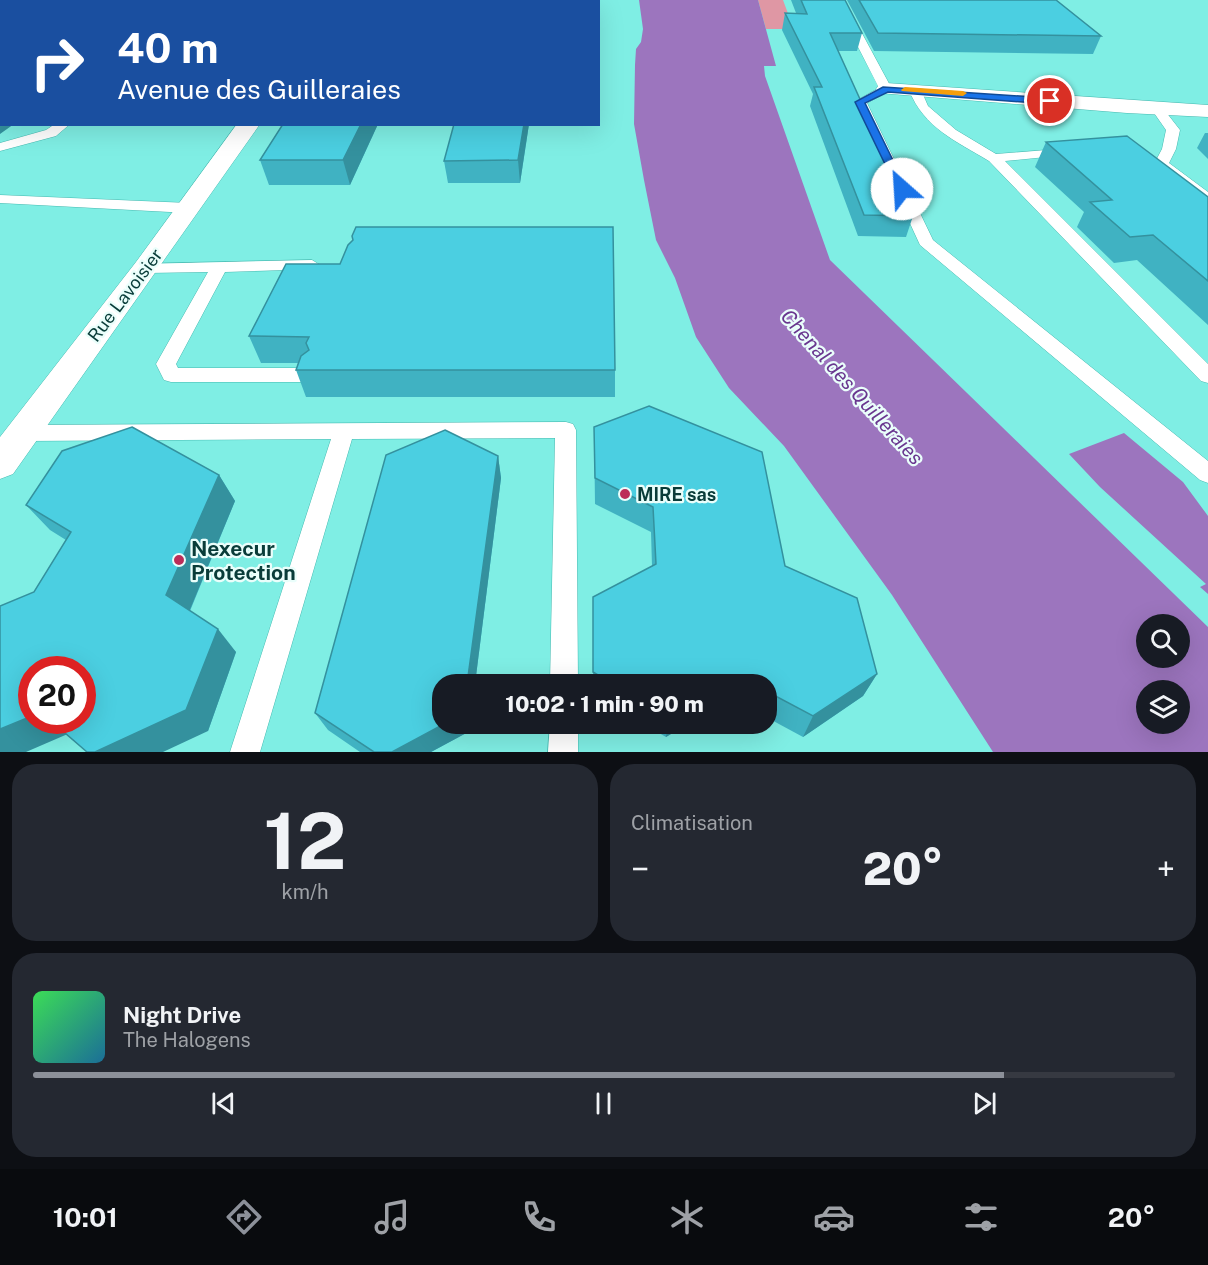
<!DOCTYPE html>
<html lang="fr">
<head>
<meta charset="utf-8">
<style>
  body { margin:0; font-family:"Public Sans",sans-serif; background:#242831; color:#f1f3f6; height:100vh; display:flex; flex-direction:column; font-size:22px; white-space:nowrap }
  * { box-sizing:border-box; margin:0 }
  p { font-size:20px; color:#9ea1a6 }
  .icon { flex:none; width:33px; height:33px; fill:none; stroke:currentColor; stroke-width:2; stroke-linecap:round; stroke-linejoin:round }
  .map { position:relative; height:752px; overflow:hidden }
  .drawer { display:flex; flex-direction:column; gap:12px; padding:12px; background:#0d0f14; flex:1 }
  .drawer>* { flex:none }
  .top-card { position:absolute; left:0px; top:0px; width:600px; height:126px; box-shadow:0 6px 24px #0002; background:#1a4fa0; color:#fff; overflow:hidden }
  .controls { position:absolute; left:1136px; top:614px; display:grid; gap:12px }
  .controls a { display:grid; place-items:center; width:54px; height:54px; border-radius:50%; background:#171b24; box-shadow:0 6px 24px #0002; font-size:30px }
  .speed { position:absolute; left:18px; top:656px; display:flex; gap:12px; font-size:30px; font-weight:700; text-align:center }
  .speed>* { display:grid; place-content:center; width:78px; height:78px; border-radius:50%; background:#171b24; box-shadow:0 6px 24px #0002; line-height:1 }
  .speed .limit { border:9px solid #d22; background:#fff; color:#111 }
  .pin { position:absolute; display:grid; place-items:center; width:51px; height:51px; color:#fff; margin:-26px; border:3px solid #fff; border-radius:50%; box-shadow:0 2px 6px #0007 }
  .me { position:absolute; width:66px; margin:-33px; rotate:334deg; stroke-linejoin:round; filter:drop-shadow(0 0 4px #0008) }
  .turn { display:flex; align-items:center; gap:21px; height:126px; padding:0 18px; font-size:27px }
  .turn .icon { width:78px; height:78px; stroke-width:2.5 }
  .turn b { display:block; font-size:42px; line-height:51px }
  .big { font-size:45px; font-weight:800; line-height:1.1 }
  .drawer .widget { flex:1; display:flex; flex-direction:column; justify-content:center; gap:9px; min-width:0; padding:0 21px; border-radius:24px; background:#242831 }
  .drawer .dial { align-items:center; gap:0 }
  .dial b { font-size:78px; line-height:1 }
  .song { display:flex; align-items:center; gap:18px }
  .cover { width:72px; height:72px; border-radius:9px; background:linear-gradient(135deg,hsl(130 70% 55%),hsl(200 70% 35%)) }
  .played { height:6px; border-radius:3px; background:linear-gradient(90deg,#8c9099 85%,#363941 85%) }
  .keys { display:flex; justify-content:space-around; direction:ltr }
  .heat { display:flex; justify-content:space-between; align-items:center; font-size:33px; direction:ltr }
  .drawer .tiles { flex:1; display:grid; gap:12px; grid-template-columns:1fr 1fr }
  .widget:last-child { grid-column:span 2 }
  .trip { position:absolute; left:432px; top:674px; width:345px; height:60px; border-radius:24px; background:#171b24; box-shadow:0 6px 24px #0002; font-weight:800; line-height:60px; text-align:center }
  .menu { display:flex; height:96px; justify-content:space-around; align-items:center; background:#090b0e; color:#9ea1a6 }
  .menu .icon { width:42px; height:42px }
  .menu .active { color:#8c9099 }
  .menu b { font-size:27px; color:#f1f3f6 }
  .map>svg:first-child { display:block }
</style>
</head>
<body>
<div class="map">
<svg width="1208" height="752" viewBox="0 0 1208 752">
  <rect width="100%" height="100%" fill="#7feee4"/>
  <!-- green -->
  <path fill="#df97a4" d="M758 0H783L790 19 798 29H766Z"/>
  <!-- water -->
  <g fill="#9c75be" fill-rule="evenodd">
    <path d="M639 0H758L776 66H764L765 76 830 260 1208 627V752H993L892 595 784 446 729 388 696 337 675 278 656 240 644 180 634 124 635 65 636 49 641 42 643 29ZM1146 624H1179V657H1146ZM1146 690H1179V723H1146Z"/>
    <path d="M1124 433 1183 482 1208 516V594L1200 587 1206 584 1100 487 1069 454Z"/>
  </g>
  <g fill="none" stroke-linecap="round" stroke-linejoin="round">
    <!-- service casing -->
    <g stroke="#46b9b0" stroke-width="1">
      <g id="service">
        <path d="M247 0H257L245 2Z"/>
        <path d="M834 0H844L892 89 867 103 933 240 1208 461V483L1200 480 920 245 854 102 879 88Z"/>
        <path d="M915 86 921 90 928 106 956 130 996 154 1071 148 1073 151 1071 154 1066 155 1005 161 1208 364V383L1201 381 989 161C956 141 924 128 909 90Z"/>
        <path d="M1158 106 1162 107 1180 130 1176 149 1169 163 1208 192V203L1203 202 1154 164 1162 149 1166 130 1152 110Z"/>
        <path d="M55 124H70L56 136 0 151V143L46 130Z"/>
        <path d="M0 195 189 203 197 208 189 213 0 203Z"/>
        <path d="M312 260 320 265 318 269 225 272 176 364 178 368H307L314 370 317 375 314 380 307 382H171L164 380 156 364 208 272 146 273 140 272 138 268 140 264Z"/>
        <path d="M566 422 573 424 576 430 578 684H550L555 438 352 439 260 752H230L331 439 23 441 16 439 13 433 16 427 23 425Z"/>
        <path d="M550 723H578V752H548Z"/>
      </g>
    </g>
    <!-- minor casing -->
    <g stroke="#46b9b0" stroke-width="1">
      <g id="minor">
        <path d="M330 0H346L329 2Z"/>
        <path d="M886 83 1208 105V117L1127 113 879 93 876 89 879 85Z"/>
        <path d="M237 124H260L13 474 0 479V437L136 262Z"/>
      </g>
    </g>
    <!-- service -->
    <use href="#service" fill="#fff" fill-rule="evenodd"/>
    <!-- minor -->
    <use href="#minor" fill="#fff" fill-rule="evenodd"/>
  </g>
  <!-- wall -->
  <g fill="#40b2c2">
    <path d="M791 0H845L862 33 857 51H838L913 216 906 237 858 236 810 106 813 94 782 30 785 13H796Z"/>
    <path d="M847 0H1056L1101 36 1093 54 874 51Z"/>
    <path d="M283 124H378L350 185H269L260 160Z"/>
    <path d="M529 124 520 183H448L444 161Z"/>
    <path d="M1205 133H1208V159L1197 148Z"/>
    <path d="M1046 142 1208 197V325L1137 260 1114 263 1077 227 1084 212 1035 167Z"/>
    <path d="M286 264 615 370V397H306L296 370 298 363H261L249 336Z"/>
    <path d="M594 427 785 566 877 674 863 696 803 737 766 717V684H593V672L652 566 651 532 595 504Z"/>
    <path d="M498 456 501 478 475 684H442V723H471L470 731 431 752H360L328 730 315 713Z"/>
    <path d="M219 475 235 501 190 611 236 652 208 731 34 592 66 540 50 530 26 505Z"/>
    <path d="M642 723H689L666 737Z"/>
  </g>
  <!-- shaded-wall -->
  <g fill="#34919e">
    <path d="M153 0H186L184 2H150Z"/>
    <path d="M2 106V124H14L0 134V107Z"/>
    <path d="M361 124H378L350 185 343 160Z"/>
    <path d="M524 124H529L520 183 518 160Z"/>
    <path d="M498 456 501 478 475 684H467Z"/>
    <path d="M219 475 235 501 186 619 166 595Z"/>
    <path d="M218 629 236 652 208 731 163 752H95Z"/>
    <path d="M877 674 863 696 803 737 813 716Z"/>
    <path d="M738 676 736 684H725Z"/>
    <path d="M32 716V720H51L70 733 26 752H0V729Z"/>
    <path d="M446 723H471L470 731 431 752H392Z"/>
    <path d="M668 723H689L666 737Z"/>
  </g>
  <!-- building -->
  <g fill="#4bcfe1" stroke="#34919e" stroke-width="1.5">
    <path d="M0 0H153L150 2H2V106L0 107Z"/>
    <path d="M801 0H845L862 33H830L913 216 864 215 814 87H822L785 13 807 14Z"/>
    <path d="M859 0H1056L1101 36 878 33Z"/>
    <path d="M283 124H361L343 160H260Z"/>
    <path d="M454 124H524L518 160 444 161Z"/>
    <path d="M1127 136 1208 197V281L1153 235 1130 237 1090 202 1112 200 1046 142Z"/>
    <path d="M356 227H613L615 370H296L301 356 309 350 306 343 309 337 249 336 286 264H340L348 245 353 240 352 236Z"/>
    <path d="M649 406 762 452 785 566 857 598 877 674 813 716 766 691V684H753L738 676 725 684H613L593 672V597L656 564 653 507 595 478 594 427Z"/>
    <path d="M132 427 219 475 166 595 218 629 186 710 95 752H87L50 720H82V669H32V716L0 729V606L34 592 71 532 26 505 62 451Z"/>
    <path d="M445 430 498 456 467 684H442V723H446L392 752H374L315 713 386 455Z"/>
  </g>
  <!-- route -->
  <path fill="#1a73e8" stroke="#114b97" stroke-width="1.5" d="M883 87 1050 98 1054 101 1050 104 888 92 865 103 907 189 902 192 897 189 855 102Z"/>
  <!-- slow -->
  <path fill="#f59e0b" d="M905 87 963 91 967 93 963 96 902 91 901 90Z"/>
  <!-- markers -->
  <g fill="#bc2d59" stroke="#eafefb" stroke-width="2">
    <circle cx="625" cy="494" r="6"/>
    <circle cx="179" cy="560" r="6"/>
  </g>
  <g text-anchor="middle" dominant-baseline="central" stroke-width="4.5" stroke-linejoin="round" paint-order="stroke">
    <!-- street labels -->
    <g font-size="18" fill="#093c39" stroke="#eafefb">
      <text transform="translate(125 295) rotate(-53)">Rue Lavoisier</text>
    </g>
    <!-- poi labels -->
    <g font-size="18" font-weight="bold" fill="#093c39" stroke="#eafefb" text-anchor="start">
      <text x="637" y="494">MIRE sas</text>
    </g>
    <!-- water labels -->
    <g font-size="20" font-style="italic" fill="#69378f" stroke="#eafefb">
      <text transform="translate(852 387) rotate(48)">Chenal des Quilleraies</text>
    </g>
    <!-- near-poi labels -->
    <g font-size="21" font-weight="bold" fill="#093c39" stroke="#eafefb" text-anchor="start">
      <text x="191" y="548">Nexecur<tspan x="191" dy="24">Protection</tspan></text>
    </g>
  </g>
</svg>
<div class="controls">
<a><svg class="icon" aria-label="search" viewBox="0 0 24 24"><circle cx="10" cy="10" r="6"/><path d="M15 15l6 6"/></svg></a>
<a><svg class="icon" aria-label="layers" viewBox="0 0 24 24"><path d="M12 4l9 5-9 5-9-5zM3 14l9 5 9-5"/></svg></a>
</div>
<div class="speed"><div class="limit">20</div></div>
<div class="pin" style="left:1050px;top:101px;background:#d93025"><svg class="icon" aria-label="arrive" viewBox="0 0 24 24"><path d="M6 21V4h12l-3 4 3 4H6"/></svg></div>
<svg class="me" style="left:902px;top:189px" viewBox="-20 -20 40 40"><circle r="19" fill="#fff"/><path d="M0-13L10 11 0 6-10 11z" fill="#1a73e8"/></svg>
<div class="trip">10:02 · 1 min · 90 m</div>
<div class="top-card">
<div class="turn"><svg class="icon" aria-label="right" viewBox="0 0 24 24"><path d="M7 20v-9h11M14 6l5 5-5 5"/></svg><div><b>40 m</b>Avenue des Guilleraies</div></div>
</div>
</div>
<section class="drawer">
<div class="tiles">
<div class="widget dial"><b>12</b><p>km/h</p></div>
<div class="widget"><p>Climatisation</p>
<div class="heat"><a>−</a><b class="big">20°</b><a>+</a></div>
</div>
<div class="widget">
<div class="song"><i class="cover"></i><div><b>Night Drive</b><p>The Halogens</p></div></div>
<div class="played"></div>
<div class="keys"><svg class="icon" aria-label="previous" viewBox="0 0 24 24"><path d="M18 5L8 12l10 7zM5 5v14"/></svg><svg class="icon" aria-label="pause" viewBox="0 0 24 24"><path d="M8 5v14M16 5v14"/></svg><svg class="icon" aria-label="next" viewBox="0 0 24 24"><path d="M6 5l10 7-10 7zM19 5v14"/></svg></div>
</div>
</div>
</section>
<nav class="menu">
<b>10:01</b>
<svg class="icon active" aria-label="directions" viewBox="0 0 24 24"><path d="M12 3l9 9-9 9-9-9zM9 14v-3h6M13 9l2 2-2 2"/></svg>
<svg class="icon" aria-label="music" viewBox="0 0 24 24"><path d="M9 18V5l10-2v13"/><circle cx="6" cy="18" r="3"/><circle cx="16" cy="16" r="3"/></svg>
<svg class="icon" aria-label="phone" viewBox="0 0 24 24"><path d="M5 4h4l2 5-3 2q2 4 5 5l2-3 5 2v4C11 20 4 13 5 4z"/></svg>
<svg class="icon" aria-label="climate" viewBox="0 0 24 24"><path d="M12 3v18M4 7l16 10M4 17L20 7"/></svg>
<svg class="icon" aria-label="car" viewBox="0 0 24 24"><path d="M5 17H2v-5l4-1 3-4h7l3 4 3 1v5h-3M9 17h6M6 11h13"/><circle cx="7" cy="17" r="2"/><circle cx="17" cy="17" r="2"/></svg>
<svg class="icon" aria-label="filters" viewBox="0 0 24 24"><path d="M4 7h16M4 17h16"/><circle cx="9" cy="7" r="2"/><circle cx="15" cy="17" r="2"/></svg>
<b>20°</b>
</nav>
</body>
</html>
